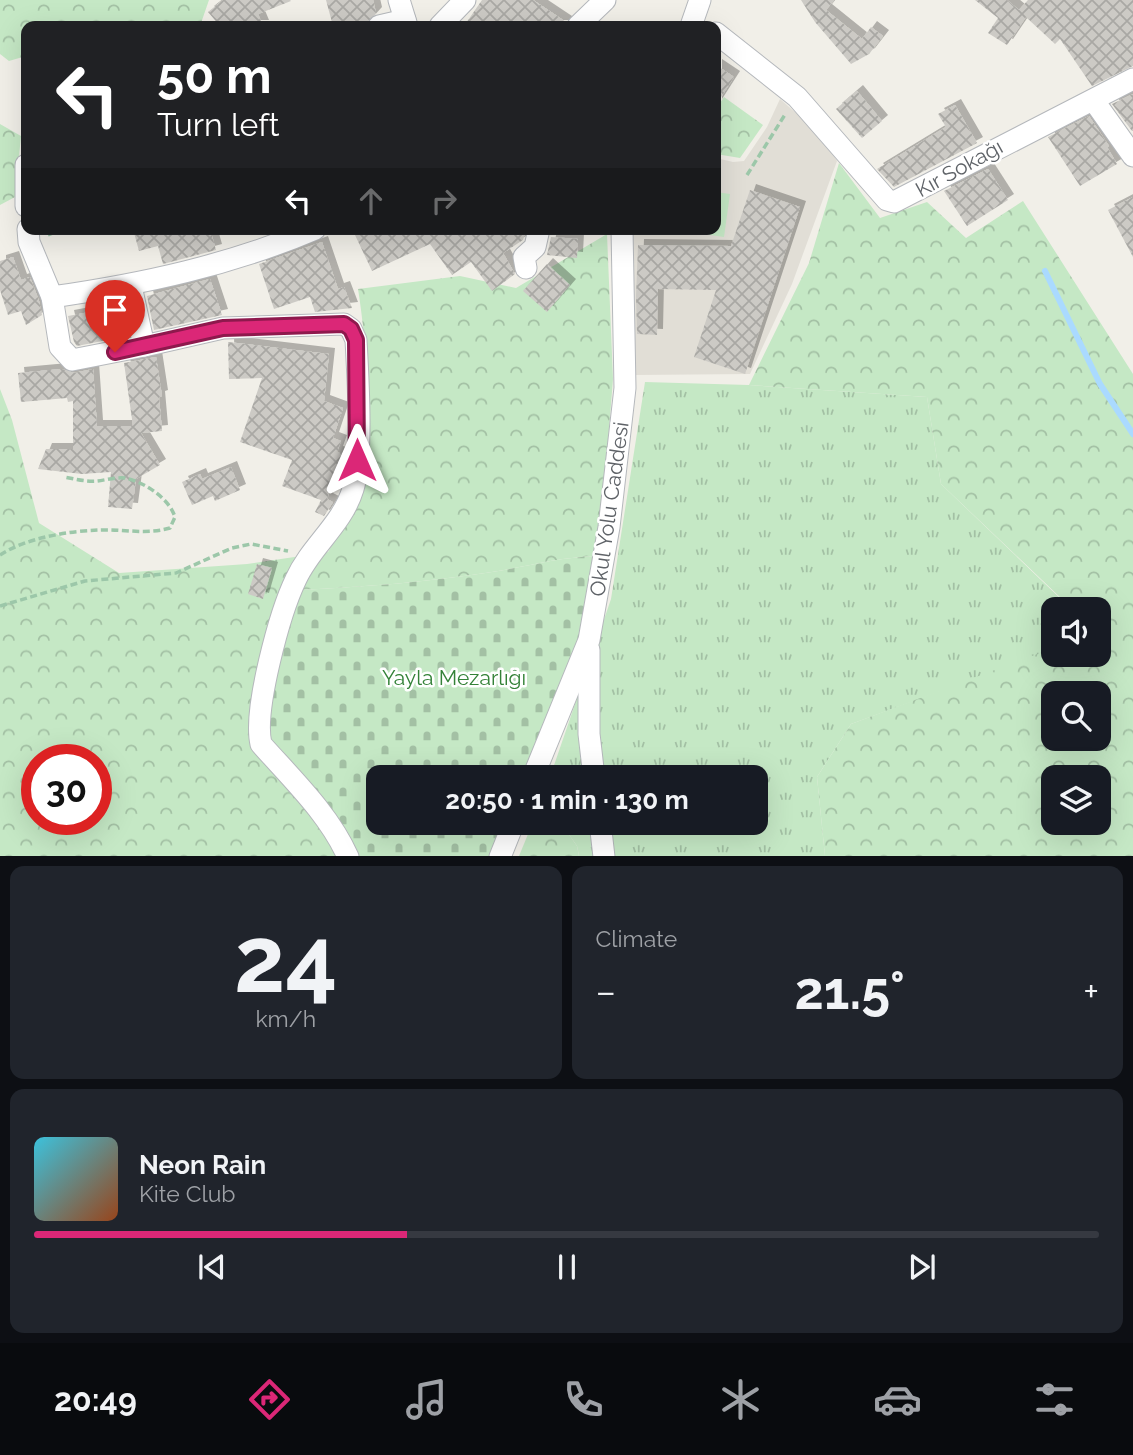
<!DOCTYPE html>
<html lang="en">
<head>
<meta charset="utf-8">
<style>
  body { margin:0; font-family:Raleway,sans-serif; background:#20242c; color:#f1f3f6; height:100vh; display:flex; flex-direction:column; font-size:26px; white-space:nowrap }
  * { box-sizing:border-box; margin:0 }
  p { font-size:23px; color:#9ea1a6 }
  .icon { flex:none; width:38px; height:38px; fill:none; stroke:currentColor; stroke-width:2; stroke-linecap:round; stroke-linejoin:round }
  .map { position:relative; height:856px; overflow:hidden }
  .drawer { display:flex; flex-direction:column; gap:10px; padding:10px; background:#0d0f14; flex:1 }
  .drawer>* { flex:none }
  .top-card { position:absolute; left:21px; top:21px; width:700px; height:214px; border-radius:14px; box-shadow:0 7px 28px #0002; background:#202124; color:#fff; overflow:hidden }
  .buttons { position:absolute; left:1041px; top:597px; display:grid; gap:14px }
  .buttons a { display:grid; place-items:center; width:70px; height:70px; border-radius:14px; background:#171b24; box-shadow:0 7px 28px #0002; font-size:35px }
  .speed { position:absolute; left:21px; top:744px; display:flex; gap:14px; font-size:35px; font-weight:700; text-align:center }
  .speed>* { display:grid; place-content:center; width:91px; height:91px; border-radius:50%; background:#171b24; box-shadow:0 7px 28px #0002; line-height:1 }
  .speed .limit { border:10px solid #d22; background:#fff; color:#111 }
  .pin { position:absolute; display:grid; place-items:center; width:60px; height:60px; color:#fff; margin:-72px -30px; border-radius:50% 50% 50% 0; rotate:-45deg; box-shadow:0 0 7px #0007 }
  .pin .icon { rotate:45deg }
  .me { position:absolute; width:77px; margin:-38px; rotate:0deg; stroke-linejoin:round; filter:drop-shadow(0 0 5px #0008) }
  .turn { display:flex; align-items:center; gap:24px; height:147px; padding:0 21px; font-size:32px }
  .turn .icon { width:91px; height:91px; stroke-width:2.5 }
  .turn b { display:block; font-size:49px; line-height:60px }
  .lanes { display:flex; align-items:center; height:66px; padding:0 21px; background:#0003; justify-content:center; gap:35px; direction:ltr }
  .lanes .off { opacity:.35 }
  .big { font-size:52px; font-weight:700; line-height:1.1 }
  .drawer .card { flex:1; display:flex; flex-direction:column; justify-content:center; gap:10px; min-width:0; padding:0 24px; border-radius:14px; background:#20242c }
  .drawer .dial { align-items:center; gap:0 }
  .dial b { font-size:91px; line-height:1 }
  .song { display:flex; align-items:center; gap:21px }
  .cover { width:84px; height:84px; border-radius:10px; background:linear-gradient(135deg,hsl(190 70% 55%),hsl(20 70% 35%)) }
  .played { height:7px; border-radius:4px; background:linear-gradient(90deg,#db2777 35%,#363941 35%) }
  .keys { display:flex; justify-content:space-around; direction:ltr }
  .heat { display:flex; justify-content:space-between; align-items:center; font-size:38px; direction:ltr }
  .drawer .tiles { flex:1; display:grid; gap:10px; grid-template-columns:1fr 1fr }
  .card:last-child { grid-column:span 2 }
  .trip { position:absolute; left:366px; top:765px; width:402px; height:70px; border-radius:14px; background:#171b24; box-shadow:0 7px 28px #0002; font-weight:700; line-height:70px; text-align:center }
  .tab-bar { display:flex; height:112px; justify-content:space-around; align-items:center; background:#090b0e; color:#9ea1a6 }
  .tab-bar .icon { width:49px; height:49px }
  .tab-bar .current { color:#db2777 }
  .tab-bar b { font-size:32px; color:#f1f3f6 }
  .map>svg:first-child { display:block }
</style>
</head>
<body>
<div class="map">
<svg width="1133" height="857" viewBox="0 0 1133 857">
  <defs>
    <pattern id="grass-tufts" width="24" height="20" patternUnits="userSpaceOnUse" patternTransform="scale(1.75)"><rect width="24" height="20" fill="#c5e8c5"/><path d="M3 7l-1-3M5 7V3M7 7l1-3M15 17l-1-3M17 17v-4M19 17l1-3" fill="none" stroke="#a3c0a4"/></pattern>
    <pattern id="forest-crowns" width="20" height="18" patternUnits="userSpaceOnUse" patternTransform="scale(1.75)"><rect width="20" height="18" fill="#c5e8c5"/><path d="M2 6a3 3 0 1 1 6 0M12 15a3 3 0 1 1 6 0" fill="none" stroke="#a3c0a4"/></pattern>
    <pattern id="cemetery-stones" width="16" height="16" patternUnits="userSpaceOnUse" patternTransform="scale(1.75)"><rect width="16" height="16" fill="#c5e8c5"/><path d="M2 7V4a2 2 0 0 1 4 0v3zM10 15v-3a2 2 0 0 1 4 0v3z" fill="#a3c0a4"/></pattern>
    <pattern id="building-cross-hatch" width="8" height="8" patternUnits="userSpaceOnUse" patternTransform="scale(1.75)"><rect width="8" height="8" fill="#cccac5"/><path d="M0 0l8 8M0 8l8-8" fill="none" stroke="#a9a8a4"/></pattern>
    <filter id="shadow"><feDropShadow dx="6" dy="-6" stdDeviation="0" flood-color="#0004"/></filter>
  </defs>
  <rect width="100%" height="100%" fill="#f1efe8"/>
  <!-- education -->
  <path fill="#e1ded6" d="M780 99 822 136 837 161 792 284 750 374 635 375 626 229H716V158L733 162 744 161 767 127Z"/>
  <!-- grass -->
  <path fill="url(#grass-tufts)" d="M645 382 749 385 927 397 941 484 1064 602 1062 609H1054L1053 650 851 724 817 777 825 856H579L577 846 561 823 756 822V777H550L611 599Z"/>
  <!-- forest -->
  <g fill="url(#forest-crowns)" fill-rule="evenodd">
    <path d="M0 0H209L200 26H26V56L9 61 0 54Z"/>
    <path d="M724 97 763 125 740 158 716 154V109Z"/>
    <path d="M0 124 21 136 15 197 0 205Z"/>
    <path d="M839 163 880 218 927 202 966 238 1023 201 1133 374V856H825L817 777 851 724 1053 648 1054 654H1099V609H1062L1064 601 941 484 927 397 749 385 809 263ZM1054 693H1099V738H1054ZM1054 777H1099V822H1054Z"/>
    <path d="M607 234 613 379 599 556C558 557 531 566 492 572 428 582 364 587 299 590L356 856H0V389L12 420 39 523 119 573 247 564 328 552C337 536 350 519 357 502 377 457 366 338 358 289L460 276 516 288ZM37 760H96V819H37Z"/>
    <path d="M533 822 561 823 577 846 579 856H519Z"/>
  </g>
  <!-- cemetery -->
  <path fill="url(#cemetery-stones)" d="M599 556 592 604 525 777H378V822L508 823 495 856H356L287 770 263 727 299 590C364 587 428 582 492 572 531 566 558 557 599 556Z"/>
  <!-- pitch -->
  <path fill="#c5e8c5" d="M716 192 730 194 724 237 670 229H716Z"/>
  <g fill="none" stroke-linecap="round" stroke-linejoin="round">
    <!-- stream -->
    <path stroke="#aadaff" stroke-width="6" d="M1045 271 1100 384 1133 434"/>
  </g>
  <!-- building -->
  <g fill="url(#building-cross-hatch)" filter="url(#shadow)">
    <path d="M223 0H290L291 1 258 14 263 26H220L208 12Z"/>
    <path d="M326 0H373L376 13 366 24 333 26Z"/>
    <path d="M482 0H533L566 22 565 26H464Z"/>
    <path d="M801 0H834L826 10 862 39 871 27 883 36 869 54 851 64 815 22Z"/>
    <path d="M975 0H1007L1019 10 1028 0H1133V66L1092 86 1060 39 1055 44 1026 17 1007 45 988 33 998 18Z"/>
    <path d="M716 65 734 77 716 105Z"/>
    <path d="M857 91 882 121 862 138 836 109Z"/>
    <path d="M1133 94V131H1132L1112 104Z"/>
    <path d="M955 105 977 143 894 187 877 169 946 127 938 114Z"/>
    <path d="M1089 116 1109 146 1107 147 1117 164 1080 186 1048 137Z"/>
    <path d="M988 169 1008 200 967 226 944 191Z"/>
    <path d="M750 190 800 207 745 374 694 357 716 290 658 289 657 335 637 334 636 296 638 245 731 246Z"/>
    <path d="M1133 197V257L1108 210Z"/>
    <path d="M133 229H210L216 250 163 264 158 246 139 251Z"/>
    <path d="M367 229H526L523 240 503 253 515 274 492 291 471 262 452 275 430 244 372 271 355 235Z"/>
    <path d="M551 237 578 239 577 258 547 255Z"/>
    <path d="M322 242 338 289 344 287 352 308 315 312 310 297 274 309 259 264Z"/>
    <path d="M13 257 21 280 30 277 39 301 42 315 26 325 21 311 8 315 0 290V261Z"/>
    <path d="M547 264 570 285 547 312 523 291Z"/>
    <path d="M210 279 222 315 154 330 147 296Z"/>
    <path d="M122 306 128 336 77 346 74 342 68 316Z"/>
    <path d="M228 342 329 354 324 401 343 408 333 438 341 441 337 452 343 454 327 499 333 502 324 516 315 512 321 500 282 486 292 460 240 442 262 378 229 379Z"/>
    <path d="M156 357 162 396 159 397 162 431 141 433 160 465 136 479 132 509 108 507 111 472 82 474 38 469 46 449H73V401L68 402 67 398 21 402 18 373 62 369 74 373 93 369 97 426H133L124 363Z"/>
    <path d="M231 467 240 490 215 501 213 496 192 505 182 482 200 474 202 479Z"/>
    <path d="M257 564 272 568 263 599 248 594Z"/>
  </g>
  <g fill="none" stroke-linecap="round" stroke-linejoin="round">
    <!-- minor casing -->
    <g stroke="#b5b8bc" stroke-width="23">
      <g id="minor">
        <path d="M399 0 407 26"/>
        <path d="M379 26 405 20"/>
        <path d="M440 26 465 0"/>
        <path d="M578 26 605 0"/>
        <path d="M691 26 700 0"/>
        <path d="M716 33 797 97 887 200 894 202 1133 79"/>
        <path d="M1094 101 1133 156"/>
        <path d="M26 165V206"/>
        <path d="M28 229 29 242 52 297C143 284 231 265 315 229"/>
        <path d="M526 268 524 257 535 247 539 229"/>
        <path d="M131 286 144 346 223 328 344 324 351 329 356 340C358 377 363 456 353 489 342 525 311 546 296 579 280 612 253 710 261 744 292 779 329 814 348 857"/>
        <path d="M52 297 60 347 72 360 144 346"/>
        <path d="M589 650V734L594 777"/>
        <path d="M533 777 589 640 609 527 625 388 622 229"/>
        <path d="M600 822 604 857"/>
        <path d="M500 857 514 822"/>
      </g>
    </g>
    <!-- path -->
    <g stroke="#9cc7a9" stroke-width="3.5" stroke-dasharray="7 3.5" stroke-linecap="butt">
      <path d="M747 175 786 113"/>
      <path d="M48 235 63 229"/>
      <path d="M0 555C26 538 68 531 100 530 124 529 146 535 170 528L175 517C169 498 144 482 125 478 116 477 106 480 97 481 86 482 75 479 64 477"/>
      <path d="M0 606 85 581 176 573 232 548 251 544 288 551"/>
    </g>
    <!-- minor -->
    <use href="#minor" stroke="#fff" stroke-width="21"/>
  </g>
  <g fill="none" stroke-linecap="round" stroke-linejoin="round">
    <!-- route casing -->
    <g stroke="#8e194d" stroke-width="18">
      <path id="route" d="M115 352 223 328 344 324 351 329 356 340 357 460"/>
    </g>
    <!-- route -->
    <use href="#route" stroke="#db2777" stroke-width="12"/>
  </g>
  <g text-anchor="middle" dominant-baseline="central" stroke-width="5" stroke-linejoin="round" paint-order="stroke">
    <!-- street labels -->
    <g font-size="21" fill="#5f6368" stroke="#fff">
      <text transform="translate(959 168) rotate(-29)">Kır Sokağı</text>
      <text transform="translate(609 509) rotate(-82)">Okul Yolu Caddesi</text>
    </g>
    <!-- park labels -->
    <g font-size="21" fill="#348238" stroke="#fff">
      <text x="454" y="677">Yayla Mezarlığı</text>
    </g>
  </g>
</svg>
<div class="buttons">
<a><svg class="icon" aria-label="sound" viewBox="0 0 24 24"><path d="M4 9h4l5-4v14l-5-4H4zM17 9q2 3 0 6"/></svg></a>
<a><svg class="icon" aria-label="search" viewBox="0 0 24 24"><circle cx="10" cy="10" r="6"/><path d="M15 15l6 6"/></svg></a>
<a><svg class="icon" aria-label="layers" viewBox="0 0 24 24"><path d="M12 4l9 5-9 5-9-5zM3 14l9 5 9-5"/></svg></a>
</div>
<div class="speed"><div class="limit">30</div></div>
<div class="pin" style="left:115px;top:352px;background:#d93025"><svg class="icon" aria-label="arrive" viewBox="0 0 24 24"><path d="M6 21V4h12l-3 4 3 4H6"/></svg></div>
<svg class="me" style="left:357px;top:460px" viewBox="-20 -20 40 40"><path d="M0-17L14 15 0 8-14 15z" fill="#db2777" stroke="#fff" stroke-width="4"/></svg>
<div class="trip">20:50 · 1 min · 130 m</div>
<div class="top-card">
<div class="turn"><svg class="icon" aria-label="left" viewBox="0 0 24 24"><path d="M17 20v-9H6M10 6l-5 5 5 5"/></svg><div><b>50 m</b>Turn left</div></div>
<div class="lanes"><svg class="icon" aria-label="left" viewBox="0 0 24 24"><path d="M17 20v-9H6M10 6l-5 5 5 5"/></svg><svg class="icon off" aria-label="ahead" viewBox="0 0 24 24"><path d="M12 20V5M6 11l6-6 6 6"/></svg><svg class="icon off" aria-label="right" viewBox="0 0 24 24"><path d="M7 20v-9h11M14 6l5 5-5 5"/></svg></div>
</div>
</div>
<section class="drawer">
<div class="tiles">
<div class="card dial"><b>24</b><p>km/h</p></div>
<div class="card"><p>Climate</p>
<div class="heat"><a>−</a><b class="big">21.5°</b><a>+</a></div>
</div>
<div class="card">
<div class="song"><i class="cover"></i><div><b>Neon Rain</b><p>Kite Club</p></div></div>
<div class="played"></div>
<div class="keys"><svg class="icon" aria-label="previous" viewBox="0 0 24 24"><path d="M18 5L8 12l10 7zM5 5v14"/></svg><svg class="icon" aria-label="pause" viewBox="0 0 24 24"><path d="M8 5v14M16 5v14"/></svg><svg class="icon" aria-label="next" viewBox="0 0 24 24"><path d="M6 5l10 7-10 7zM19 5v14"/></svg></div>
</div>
</div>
</section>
<nav class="tab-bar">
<b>20:49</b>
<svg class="icon current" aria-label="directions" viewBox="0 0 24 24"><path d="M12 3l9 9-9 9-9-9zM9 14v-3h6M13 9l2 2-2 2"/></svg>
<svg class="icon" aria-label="music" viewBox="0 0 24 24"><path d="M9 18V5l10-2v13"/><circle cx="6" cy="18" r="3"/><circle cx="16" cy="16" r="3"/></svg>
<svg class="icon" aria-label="phone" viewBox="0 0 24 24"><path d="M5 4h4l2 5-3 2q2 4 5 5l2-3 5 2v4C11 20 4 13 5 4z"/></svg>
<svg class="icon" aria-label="climate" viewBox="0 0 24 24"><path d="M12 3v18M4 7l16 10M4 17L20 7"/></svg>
<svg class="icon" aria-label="car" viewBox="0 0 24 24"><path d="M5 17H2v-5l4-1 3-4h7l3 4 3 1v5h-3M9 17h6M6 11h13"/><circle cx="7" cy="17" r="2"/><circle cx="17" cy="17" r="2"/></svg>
<svg class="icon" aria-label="filters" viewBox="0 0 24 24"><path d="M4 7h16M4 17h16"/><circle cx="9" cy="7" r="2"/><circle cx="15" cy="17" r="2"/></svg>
</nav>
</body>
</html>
